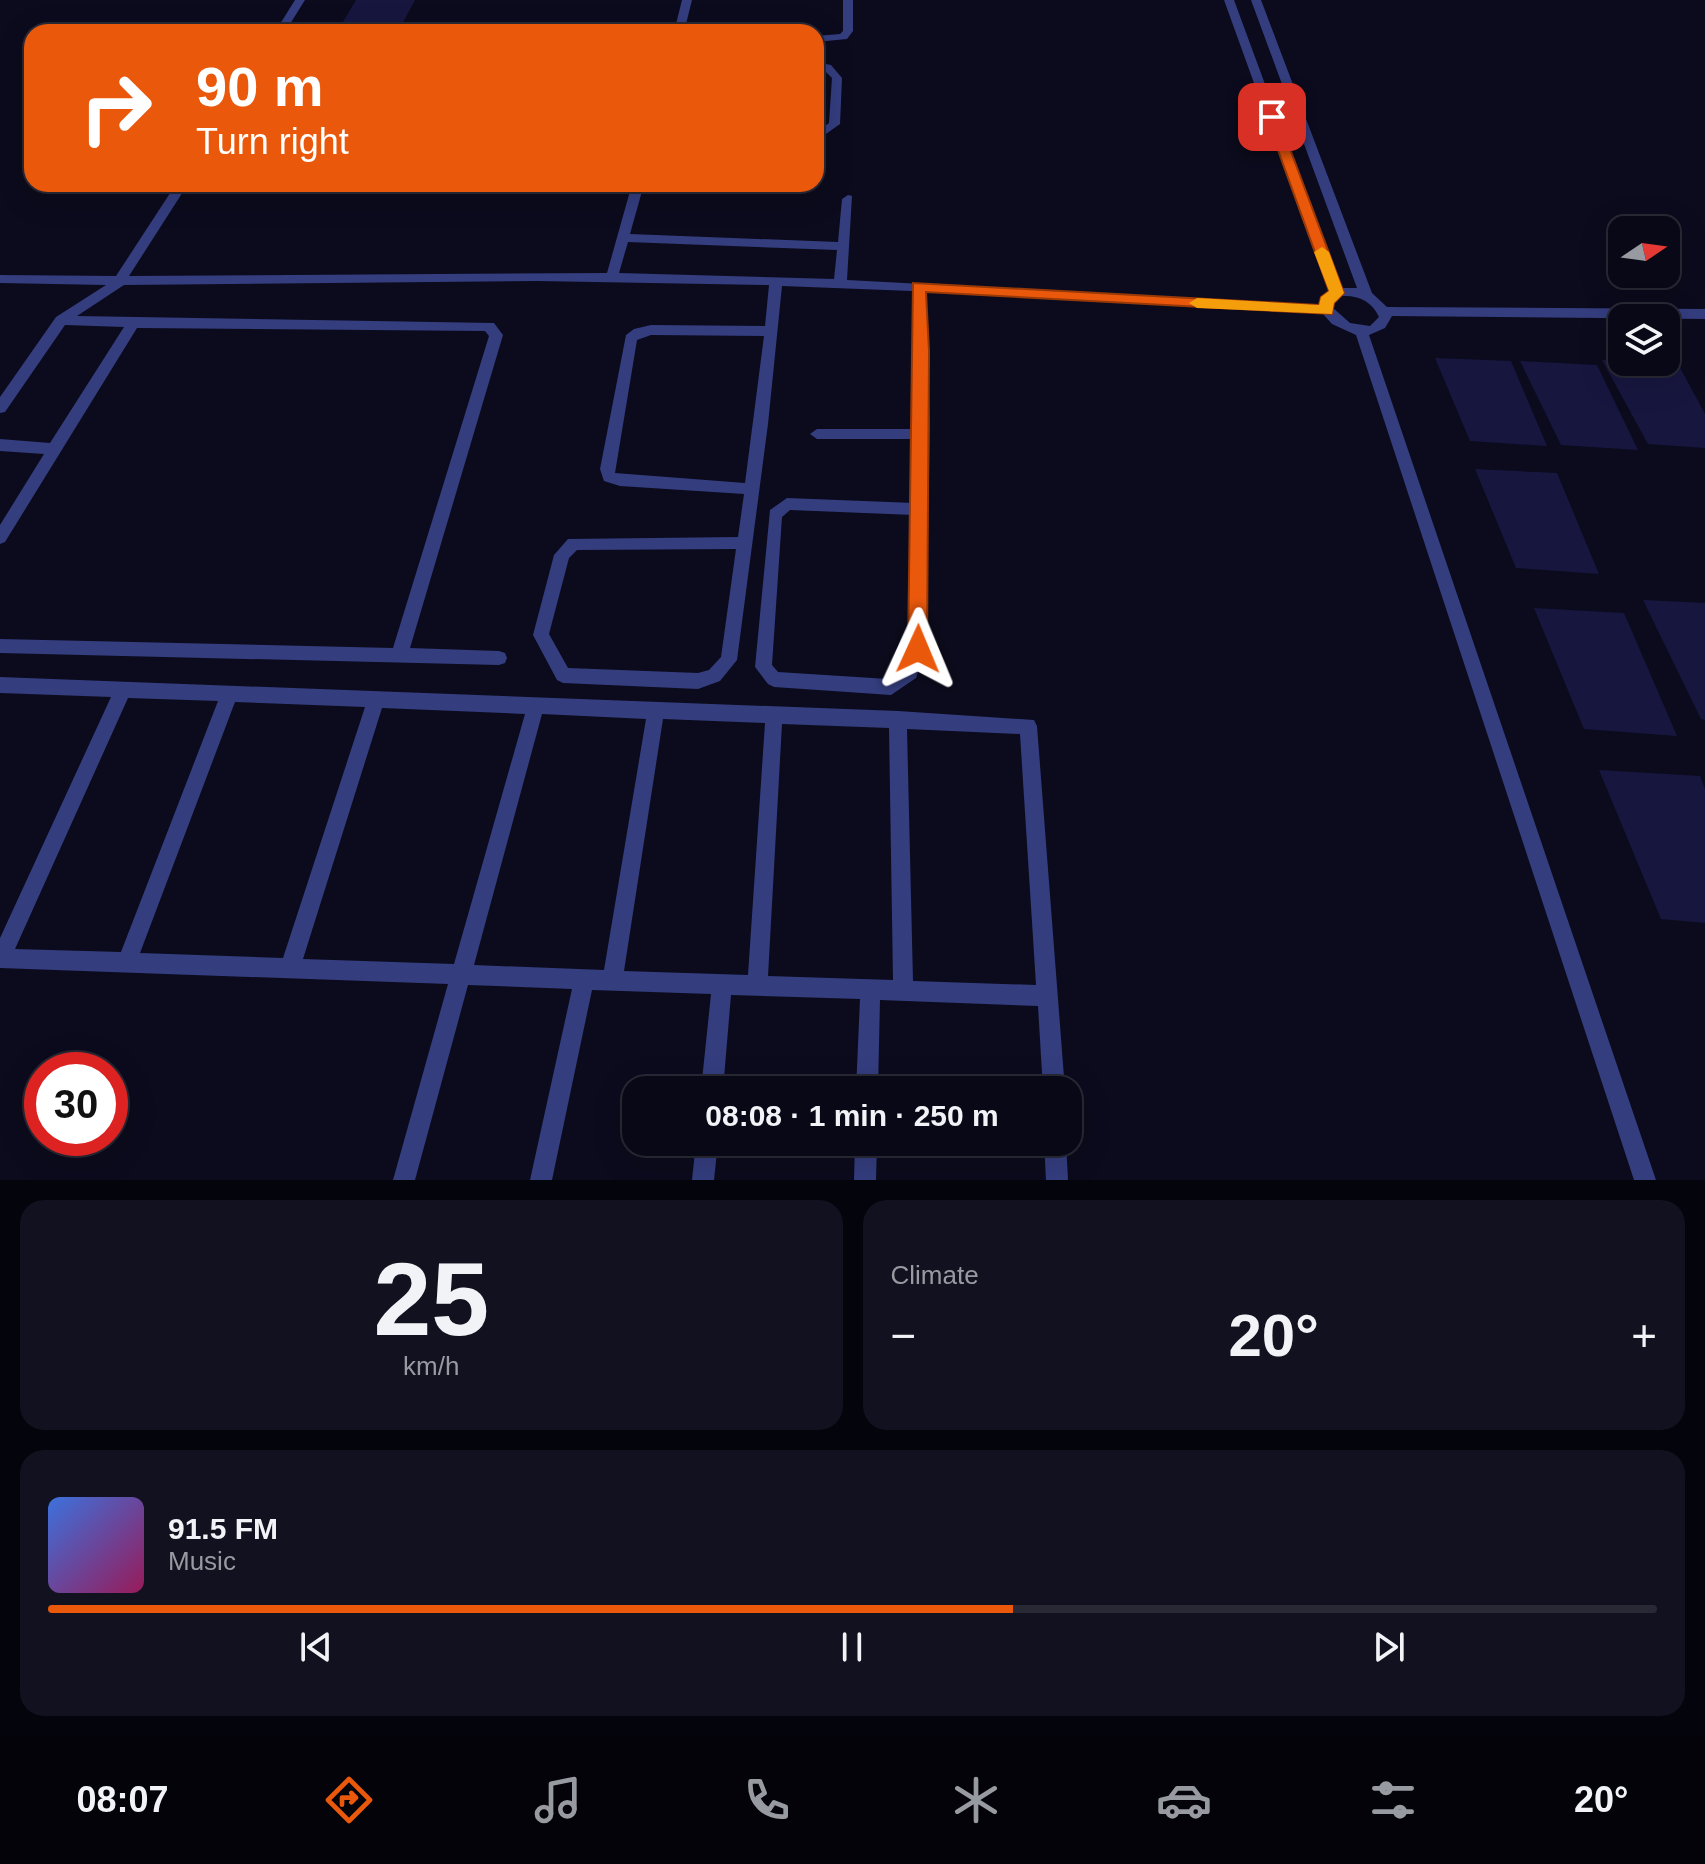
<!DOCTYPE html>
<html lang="en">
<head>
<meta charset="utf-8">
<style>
  body { margin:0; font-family:Arial,sans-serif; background:#11111f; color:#f1f3f6; height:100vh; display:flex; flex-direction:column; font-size:30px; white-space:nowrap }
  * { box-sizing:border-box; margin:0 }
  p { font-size:26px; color:#989aa1 }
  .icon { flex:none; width:44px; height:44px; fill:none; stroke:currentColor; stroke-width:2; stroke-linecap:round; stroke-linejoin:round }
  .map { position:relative; height:1180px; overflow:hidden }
  .sheet { display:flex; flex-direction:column; gap:20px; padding:20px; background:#04040c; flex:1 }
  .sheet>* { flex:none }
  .top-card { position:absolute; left:24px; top:24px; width:800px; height:168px; border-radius:24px; box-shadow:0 8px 32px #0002,0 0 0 2px #292935; background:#ea580c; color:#fff; overflow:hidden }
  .needle { width:52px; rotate:77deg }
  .controls { position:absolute; left:1608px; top:216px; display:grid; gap:16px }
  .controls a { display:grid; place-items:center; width:72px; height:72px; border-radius:16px; background:#080816; box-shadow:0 8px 32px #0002,0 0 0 2px #292935; font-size:40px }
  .speed { position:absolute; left:24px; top:1052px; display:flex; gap:16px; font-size:40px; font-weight:700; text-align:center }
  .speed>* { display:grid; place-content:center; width:104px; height:104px; border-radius:50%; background:#080816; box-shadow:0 8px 32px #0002,0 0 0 2px #292935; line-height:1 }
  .speed .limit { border:12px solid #d22; background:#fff; color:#111 }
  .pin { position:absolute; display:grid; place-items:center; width:68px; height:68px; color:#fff; margin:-34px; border-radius:16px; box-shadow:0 4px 12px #0006 }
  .me { position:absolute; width:88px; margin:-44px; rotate:1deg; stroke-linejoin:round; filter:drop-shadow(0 0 6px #0008) }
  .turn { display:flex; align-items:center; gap:28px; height:168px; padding:0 40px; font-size:36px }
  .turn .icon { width:104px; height:104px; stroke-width:2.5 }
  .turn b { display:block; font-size:56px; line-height:68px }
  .big { font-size:60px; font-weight:800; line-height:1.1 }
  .sheet .widget { flex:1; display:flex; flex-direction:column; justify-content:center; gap:12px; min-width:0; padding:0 28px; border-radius:24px; background:#11111f }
  .sheet .dial { align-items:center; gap:0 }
  .dial b { font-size:104px; line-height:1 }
  .song { display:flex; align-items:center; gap:24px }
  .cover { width:96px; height:96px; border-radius:12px; background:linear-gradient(135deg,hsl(220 70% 55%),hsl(330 70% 35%)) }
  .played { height:8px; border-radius:4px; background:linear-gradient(90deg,#ea580c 60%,#292935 60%) }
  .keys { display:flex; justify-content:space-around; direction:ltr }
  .heat { display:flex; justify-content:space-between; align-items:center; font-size:44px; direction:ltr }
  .sheet .tiles { flex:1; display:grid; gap:20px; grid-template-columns:1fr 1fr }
  .widget:last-child { grid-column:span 2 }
  .trip { position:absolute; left:622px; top:1076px; width:460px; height:80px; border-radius:24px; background:#080816; box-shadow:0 8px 32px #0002,0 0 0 2px #292935; font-weight:800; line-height:80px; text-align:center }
  .tabs { display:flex; height:128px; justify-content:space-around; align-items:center; background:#030309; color:#989aa1 }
  .tabs .icon { width:56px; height:56px }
  .tabs .active { color:#ea580c }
  .tabs b { font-size:36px; color:#f1f3f6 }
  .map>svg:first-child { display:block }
</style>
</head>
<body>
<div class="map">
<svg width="1705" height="1180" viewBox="0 0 1705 1180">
  <rect width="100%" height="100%" fill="#0b0b1d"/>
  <!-- building -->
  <g fill="#17163f">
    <path d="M356 0H415L398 32H337Z"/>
    <path d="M1435 358 1511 361 1547 446 1470 441Z"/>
    <path d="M1602 360 1678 364 1705 414V448L1648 444Z"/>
    <path d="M1520 361 1597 365 1638 450 1561 445Z"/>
    <path d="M1475 469 1557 473 1599 574 1516 568Z"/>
    <path d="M1643 600 1705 603V720L1701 719Z"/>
    <path d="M1534 608 1624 613 1677 736 1584 729Z"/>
    <path d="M1599 770 1700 776 1705 789V923L1661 919Z"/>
  </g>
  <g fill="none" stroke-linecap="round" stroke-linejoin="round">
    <!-- street -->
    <g fill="#343d7e" fill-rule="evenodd">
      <path d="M295 0H305L285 32H275Z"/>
      <path d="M682 0H692L684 32H674Z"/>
      <path d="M843 0H853V31L847 39 816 42V36L840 34 843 31Z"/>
      <path d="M1224 0H1234L1340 288H1357L1251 0H1261L1372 293 1387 307 1705 309V319L1392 316 1385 328 1369 335 1656 1180H1634L1356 335 1332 324 1323 314 925 292 930 422 926 649 916 678 891 695 774 687 768 684 755 667 770 510 787 498 914 503 916 439H817L810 434 817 429H916L912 291 782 286 768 424 737 660 720 681 698 689 563 683 557 680 533 635 554 555 568 539 738 537 744 494 620 486 604 481 600 469 626 335 634 329 651 325 765 326 769 285 537 281 124 285 77 316 494 323 503 335 410 648 499 651 505 653 507 658 505 663 499 665 0 653V639L393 648 489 336 485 331 137 328 5 542 0 544V525L44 454 0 451V439L50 443 124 327 65 325 5 412 0 413V397L56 317 106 285 0 283V275L116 276 176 184H188L129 276 607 273 632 184H644L630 234 838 242 842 199 848 195 852 196 847 280 1319 305 1329 291ZM628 242 837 250 834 279 619 273ZM1342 296C1358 295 1372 301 1379 317L1370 326 1350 323 1332 307 1334 301ZM651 335 764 336 745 483 615 473 637 340ZM790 510 914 515 910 649 903 668 888 679 778 672 772 665 782 517ZM736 549 721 657 709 670 698 673 568 668 549 634 569 558 577 550Z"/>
      <path d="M816 62 831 65 842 78 840 124 823 136 816 135V129H821L829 123 832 78 824 70 816 68Z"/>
      <path d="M0 677 898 711 1034 720 1037 726 1065 1090H1043L1038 1006 880 1000 878 1090H856L860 999 731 995 723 1090H701L711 994 592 990 552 1180H530L572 989 468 985 415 1180H393L448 984 0 968V938L111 697 0 693ZM128 698 218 701 121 952 15 949ZM235 702 365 707 283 958 140 953ZM382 708 525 714 454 964 303 959ZM542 714 646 719 604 970 474 965ZM663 719 765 723 748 975 624 971ZM782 724 889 728 893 980 768 976ZM907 729 1020 734 1036 985 913 981Z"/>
      <path d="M696 1142H718L714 1180H692Z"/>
      <path d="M855 1142H877L876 1180H854Z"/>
      <path d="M1044 1142H1066L1068 1180H1046Z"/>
    </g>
  </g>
  <!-- route -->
  <path fill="#ea580c" stroke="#983908" stroke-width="2" d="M1272 113 1278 117 1344 293 1334 303 1332 314 926 292 929 351 927 649 924 655 918 658 911 655 908 649 913 283 1319 305 1321 297 1329 291 1266 117Z"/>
  <!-- slow -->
  <path fill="#f59e0b" d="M1322 247 1329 252 1344 293 1334 303 1332 314 1197 308 1189 303 1197 298 1319 305 1321 297 1329 291 1314 252Z"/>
</svg>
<div class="controls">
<a><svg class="needle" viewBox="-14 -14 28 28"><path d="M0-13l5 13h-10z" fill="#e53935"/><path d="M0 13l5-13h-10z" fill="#989aa1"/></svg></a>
<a><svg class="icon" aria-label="layers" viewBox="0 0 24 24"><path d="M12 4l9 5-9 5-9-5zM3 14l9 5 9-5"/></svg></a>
</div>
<div class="speed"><div class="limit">30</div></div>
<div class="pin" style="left:1272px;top:117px;background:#d93025"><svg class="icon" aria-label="arrive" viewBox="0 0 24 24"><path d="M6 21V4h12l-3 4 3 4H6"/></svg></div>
<svg class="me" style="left:918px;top:649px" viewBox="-20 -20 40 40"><path d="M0-17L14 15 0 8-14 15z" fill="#ea580c" stroke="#fff" stroke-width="4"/></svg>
<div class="trip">08:08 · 1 min · 250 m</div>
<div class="top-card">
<div class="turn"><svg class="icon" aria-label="right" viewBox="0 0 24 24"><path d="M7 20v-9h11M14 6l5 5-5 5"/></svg><div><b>90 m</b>Turn right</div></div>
</div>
</div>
<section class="sheet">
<div class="tiles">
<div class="widget dial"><b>25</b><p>km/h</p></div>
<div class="widget"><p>Climate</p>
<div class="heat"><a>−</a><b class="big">20°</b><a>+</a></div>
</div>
<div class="widget">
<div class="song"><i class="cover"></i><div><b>91.5 FM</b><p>Music</p></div></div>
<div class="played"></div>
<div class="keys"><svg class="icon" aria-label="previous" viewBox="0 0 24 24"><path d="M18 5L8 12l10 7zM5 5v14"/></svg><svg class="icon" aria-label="pause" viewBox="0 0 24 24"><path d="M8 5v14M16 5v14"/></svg><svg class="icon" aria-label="next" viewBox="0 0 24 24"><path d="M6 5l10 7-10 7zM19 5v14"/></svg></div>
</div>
</div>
</section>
<nav class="tabs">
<b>08:07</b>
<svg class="icon active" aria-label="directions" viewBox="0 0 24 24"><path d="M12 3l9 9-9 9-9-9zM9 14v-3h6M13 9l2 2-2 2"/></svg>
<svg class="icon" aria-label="music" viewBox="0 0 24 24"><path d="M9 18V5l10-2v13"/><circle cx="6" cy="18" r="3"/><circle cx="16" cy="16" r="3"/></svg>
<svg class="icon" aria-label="phone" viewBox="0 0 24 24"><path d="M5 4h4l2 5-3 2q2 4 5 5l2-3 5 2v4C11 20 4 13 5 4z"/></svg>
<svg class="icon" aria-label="climate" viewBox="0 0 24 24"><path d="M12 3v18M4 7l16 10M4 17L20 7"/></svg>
<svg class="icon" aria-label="car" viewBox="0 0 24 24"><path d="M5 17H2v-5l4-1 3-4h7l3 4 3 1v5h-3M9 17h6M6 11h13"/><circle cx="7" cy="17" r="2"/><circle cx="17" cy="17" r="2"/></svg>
<svg class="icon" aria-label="filters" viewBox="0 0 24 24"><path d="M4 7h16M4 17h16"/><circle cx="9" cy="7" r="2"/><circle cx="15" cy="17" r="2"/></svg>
<b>20°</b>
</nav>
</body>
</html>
